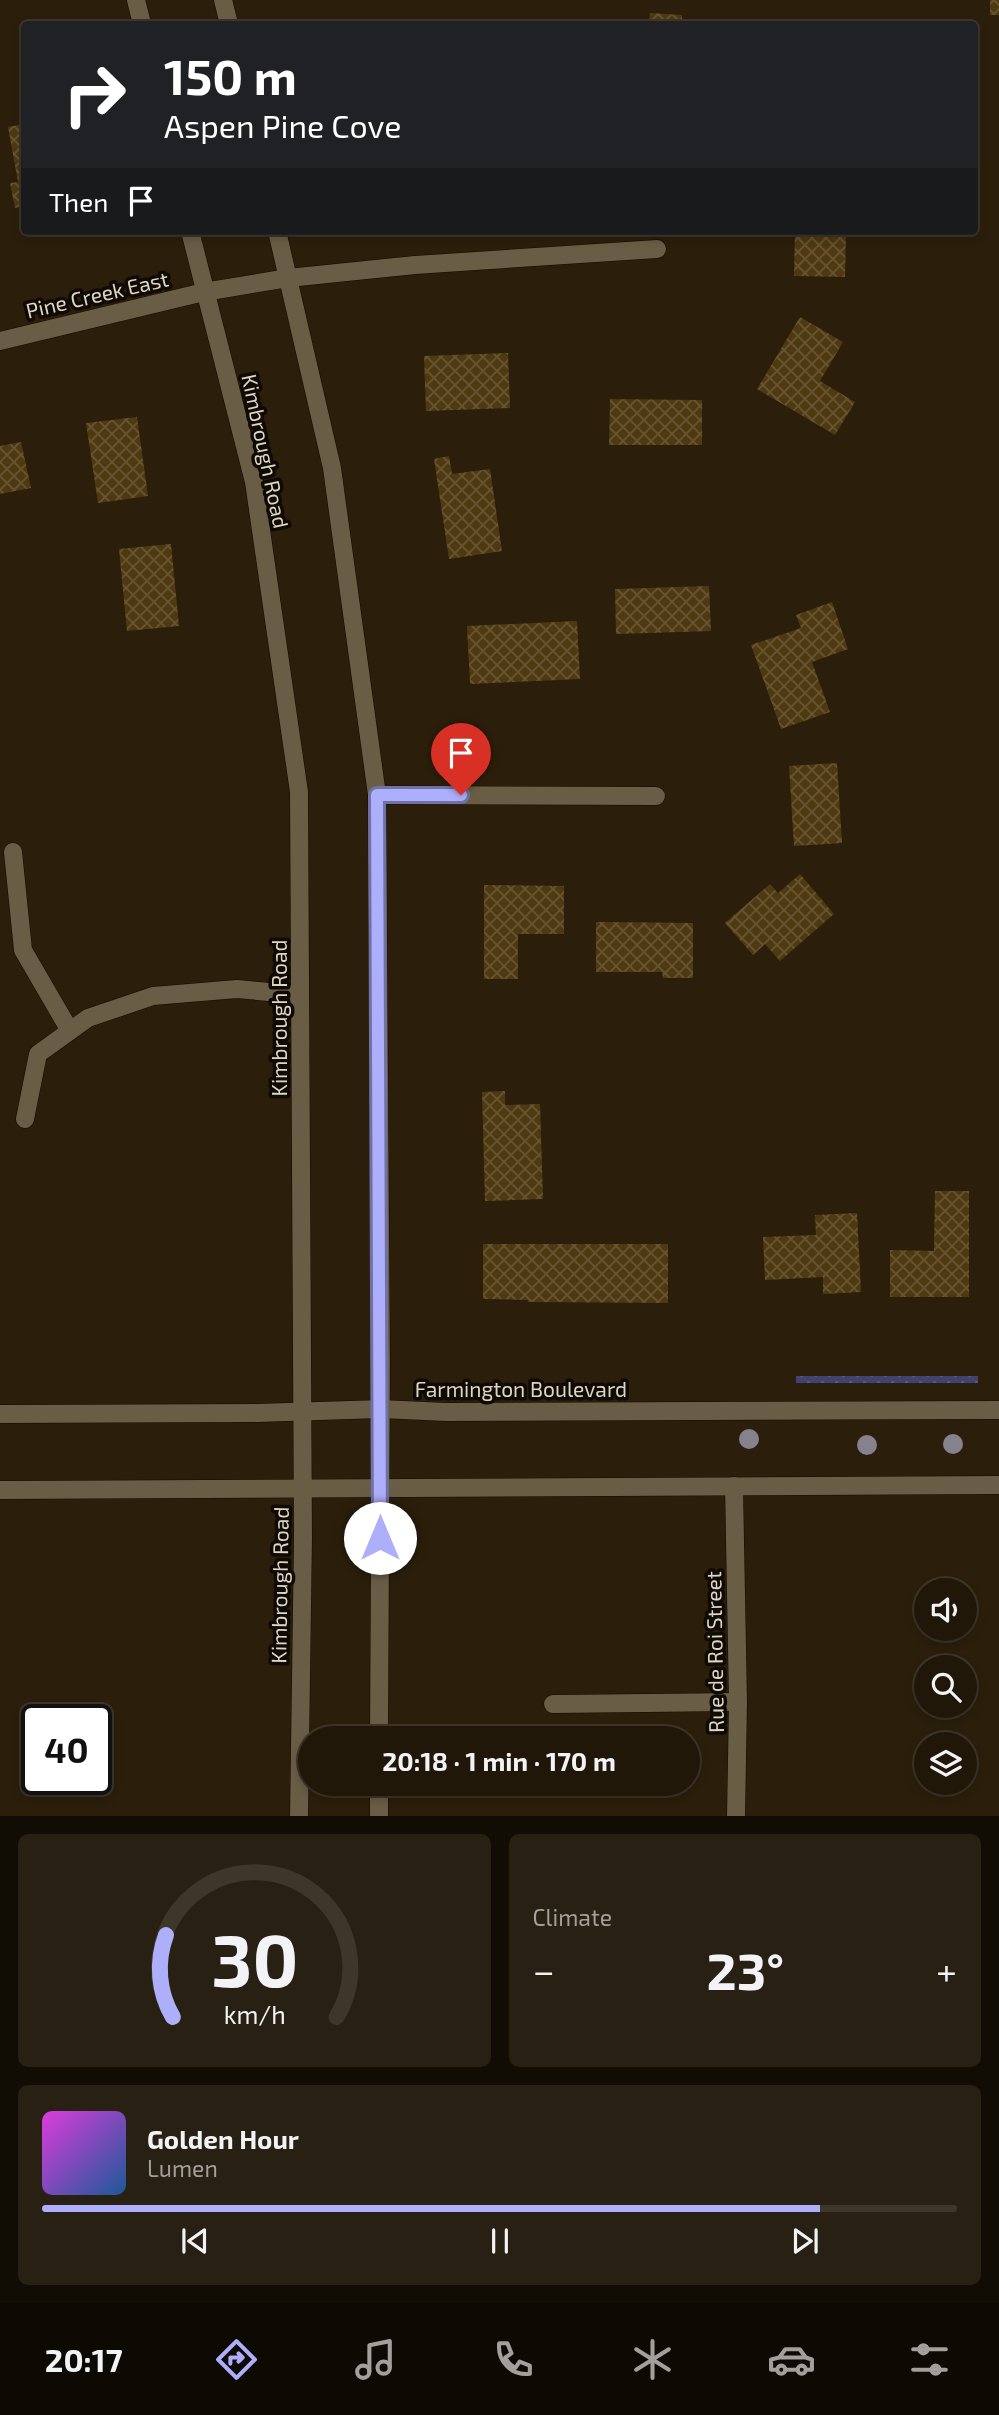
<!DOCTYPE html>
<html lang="en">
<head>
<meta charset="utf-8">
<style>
  body { margin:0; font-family:"Exo 2",sans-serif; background:#282012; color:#f1f3f6; height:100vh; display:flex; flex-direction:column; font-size:26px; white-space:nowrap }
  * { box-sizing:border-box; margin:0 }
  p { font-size:23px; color:#a29f9c }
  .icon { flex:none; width:38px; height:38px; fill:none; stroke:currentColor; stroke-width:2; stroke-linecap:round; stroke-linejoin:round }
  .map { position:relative; height:1816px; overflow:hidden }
  .panel { display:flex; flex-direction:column; gap:18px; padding:18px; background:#120d04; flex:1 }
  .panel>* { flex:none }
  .banner { position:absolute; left:21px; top:21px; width:957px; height:214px; border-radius:7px; box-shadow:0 4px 10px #0003,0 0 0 2px #3d3629; background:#202124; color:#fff; overflow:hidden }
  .buttons { position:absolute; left:914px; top:1578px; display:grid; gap:14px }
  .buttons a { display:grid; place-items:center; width:63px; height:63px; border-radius:50%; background:#201708; box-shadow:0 4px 10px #0003,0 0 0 2px #3d3629; font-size:35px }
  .speed { position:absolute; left:21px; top:1704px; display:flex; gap:14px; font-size:35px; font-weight:700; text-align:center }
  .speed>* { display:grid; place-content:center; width:91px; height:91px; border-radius:50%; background:#201708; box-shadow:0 4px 10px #0003,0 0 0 2px #3d3629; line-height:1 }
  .speed .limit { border:4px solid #111; border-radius:10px; background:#fff; color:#111 }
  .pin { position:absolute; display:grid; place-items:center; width:60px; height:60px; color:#fff; margin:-72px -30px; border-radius:50% 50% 50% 0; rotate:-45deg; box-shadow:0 0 7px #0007 }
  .pin .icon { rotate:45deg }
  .me { position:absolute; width:77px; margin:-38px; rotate:0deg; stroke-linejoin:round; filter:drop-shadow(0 0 5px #0008) }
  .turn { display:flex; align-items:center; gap:24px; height:147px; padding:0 28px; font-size:32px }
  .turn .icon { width:91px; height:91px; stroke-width:2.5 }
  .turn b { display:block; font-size:49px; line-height:60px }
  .then { display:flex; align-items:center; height:66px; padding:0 28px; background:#0003; gap:14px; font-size:26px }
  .big { font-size:52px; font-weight:700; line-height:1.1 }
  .panel .card { flex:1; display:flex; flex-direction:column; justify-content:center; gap:10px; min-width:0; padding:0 24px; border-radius:10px; background:#282012 }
  .panel .dial { align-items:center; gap:0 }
  .dial svg { height:182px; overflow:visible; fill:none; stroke:#3d3629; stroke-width:7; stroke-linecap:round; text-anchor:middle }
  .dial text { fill:#f1f3f6; stroke:none }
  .song { display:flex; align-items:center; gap:21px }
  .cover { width:84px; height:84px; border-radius:10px; background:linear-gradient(135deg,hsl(300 70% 55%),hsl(210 70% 35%)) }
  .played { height:7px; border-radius:4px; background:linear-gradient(90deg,#adaffb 85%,#3d3629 85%) }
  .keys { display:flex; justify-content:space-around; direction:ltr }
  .heat { display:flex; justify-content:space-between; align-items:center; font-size:38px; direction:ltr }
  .panel .tiles { flex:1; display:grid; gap:18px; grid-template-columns:1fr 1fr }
  .card:last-child { grid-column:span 2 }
  .trip { position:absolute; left:298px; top:1726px; width:402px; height:70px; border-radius:35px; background:#201708; box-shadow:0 4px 10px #0003,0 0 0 2px #3d3629; font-weight:700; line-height:70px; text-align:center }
  .dock { display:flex; height:112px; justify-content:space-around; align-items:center; background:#0d0903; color:#a29f9c }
  .dock .icon { width:49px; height:49px }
  .dock .current { color:#adaffb }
  .dock b { font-size:32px; color:#f1f3f6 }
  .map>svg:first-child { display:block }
</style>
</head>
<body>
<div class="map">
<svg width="999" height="1817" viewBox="0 0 999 1817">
  <defs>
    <pattern id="grass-dots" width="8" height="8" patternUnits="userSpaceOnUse" patternTransform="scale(1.75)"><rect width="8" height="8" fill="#424270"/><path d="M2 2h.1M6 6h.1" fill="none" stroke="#5d5c83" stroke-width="1.8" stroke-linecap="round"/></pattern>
    <pattern id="building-cross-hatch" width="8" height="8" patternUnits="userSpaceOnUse" patternTransform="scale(1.75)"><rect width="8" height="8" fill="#4e3911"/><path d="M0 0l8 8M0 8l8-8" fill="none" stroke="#675532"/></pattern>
  </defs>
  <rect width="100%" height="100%" fill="#2b1f0b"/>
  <!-- grass -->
  <rect fill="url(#grass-dots)" x="796" y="1376" width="182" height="7"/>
  <!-- building -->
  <g fill="url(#building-cross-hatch)">
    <rect x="990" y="0" width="9" height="15"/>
    <path d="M650 13 682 15V24H649Z"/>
    <path d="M24 124V206L15 208 10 183 18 182 8 127Z"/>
    <path d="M795 231H846L845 277 794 276Z"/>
    <path d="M800 317 843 342 820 381 855 402 835 435 757 389Z"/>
    <path d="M508 353 510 408 426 411 424 356Z"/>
    <path d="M610 399 702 400V445H609Z"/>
    <path d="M137 417 148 496 98 503 86 423Z"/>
    <path d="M21 442 31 488 0 494V446Z"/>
    <path d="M449 456 452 474 490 469 502 551 449 559 434 459Z"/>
    <path d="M171 544 179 626 127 631 119 549Z"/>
    <path d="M709 586 711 631 616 634 615 589Z"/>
    <path d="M832 602 848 649 812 662 830 712 781 729 751 645 801 628 796 615Z"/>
    <path d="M577 621 580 679 470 684 467 626Z"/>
    <path d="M837 763 842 843 794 846 789 766Z"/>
    <path d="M800 874 834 914 780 961 765 944 753 955 725 923 770 884 778 893Z"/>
    <path d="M484 885 564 886V934H518V979H484Z"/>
    <path d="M596 922 693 923V978H663L662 972H596Z"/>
    <path d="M505 1091V1105L540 1104 543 1199 485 1201 482 1092Z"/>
    <path d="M935 1191H969V1297H890V1250L934 1251Z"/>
    <path d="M857 1213 861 1292 823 1294V1277L765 1280 763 1237 816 1235 815 1215Z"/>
    <path d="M483 1244H668V1303L528 1302V1300L483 1299Z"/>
  </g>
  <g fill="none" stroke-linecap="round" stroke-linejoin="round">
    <!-- minor casing -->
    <g stroke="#130900" stroke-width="19">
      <g id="minor">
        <path d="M0 341 204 292 288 278 415 265 657 249"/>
        <path d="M377 795 656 796"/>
        <path d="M13 852 23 950 70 1031"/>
        <path d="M25 1119 38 1054 88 1018 153 996 237 989 300 995"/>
        <path d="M734 1486 738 1702 736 1817"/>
        <path d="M553 1704 738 1702"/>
      </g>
    </g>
    <!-- tertiary casing -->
    <g stroke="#130900" stroke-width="19">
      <g id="tertiary">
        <path d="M136 0 142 24"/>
        <path d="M223 0 229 24"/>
        <path d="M190 231 254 482 299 792 303 1538 299 1817"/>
        <path d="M277 231 332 468 377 795 381 1364 379 1738"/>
        <path d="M379 1817V1783"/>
      </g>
    </g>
    <!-- secondary casing -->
    <g stroke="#130900" stroke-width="19">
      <g id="secondary">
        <path d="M0 1414 257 1413 381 1409 446 1412 999 1410"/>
        <path d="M0 1490 999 1485"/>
      </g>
    </g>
    <!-- minor -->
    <use href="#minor" stroke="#6a5d46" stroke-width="18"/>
    <!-- tertiary -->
    <use href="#tertiary" stroke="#6a5d46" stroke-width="18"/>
    <!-- secondary -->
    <use href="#secondary" stroke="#6a5d46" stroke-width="18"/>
  </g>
  <!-- trees -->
  <g fill="#85818d">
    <circle cx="749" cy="1439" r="10"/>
    <circle cx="953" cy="1444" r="10"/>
    <circle cx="867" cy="1445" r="10"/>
  </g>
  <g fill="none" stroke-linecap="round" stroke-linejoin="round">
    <!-- route casing -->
    <g stroke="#7072a3" stroke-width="18">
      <path id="route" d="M380 1538 377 795H461"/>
    </g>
    <!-- route -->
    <use href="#route" stroke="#adaffb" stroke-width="12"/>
  </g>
  <g text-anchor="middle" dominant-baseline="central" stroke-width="7" stroke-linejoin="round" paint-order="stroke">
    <!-- street labels -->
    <g font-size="21" fill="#ddd5c8" stroke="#0f0a03">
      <text transform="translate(97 294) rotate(-13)">Pine Creek East</text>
      <text transform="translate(266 451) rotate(78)">Kimbrough Road</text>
      <text transform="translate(278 1018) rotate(-90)">Kimbrough Road</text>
      <text x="521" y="1388">Farmington Boulevard</text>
      <text transform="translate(279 1585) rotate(-89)">Kimbrough Road</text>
      <text transform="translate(714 1652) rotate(-91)">Rue de Roi Street</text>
    </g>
  </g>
</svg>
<div class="buttons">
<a><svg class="icon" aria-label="sound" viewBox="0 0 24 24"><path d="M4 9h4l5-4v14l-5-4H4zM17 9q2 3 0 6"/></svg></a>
<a><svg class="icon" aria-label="search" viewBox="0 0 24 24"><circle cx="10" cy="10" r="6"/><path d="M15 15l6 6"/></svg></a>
<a><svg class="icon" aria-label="layers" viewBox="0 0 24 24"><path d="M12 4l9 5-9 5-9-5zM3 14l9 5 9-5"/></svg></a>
</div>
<div class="speed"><div class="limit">40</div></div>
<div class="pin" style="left:461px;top:795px;background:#d93025"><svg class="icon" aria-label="arrive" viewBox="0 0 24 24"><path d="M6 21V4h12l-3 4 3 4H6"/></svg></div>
<svg class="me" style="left:380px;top:1538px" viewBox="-20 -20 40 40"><circle r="19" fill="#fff"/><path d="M0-13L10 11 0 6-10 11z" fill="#adaffb"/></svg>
<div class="trip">20:18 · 1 min · 170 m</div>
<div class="banner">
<div class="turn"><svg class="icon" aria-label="right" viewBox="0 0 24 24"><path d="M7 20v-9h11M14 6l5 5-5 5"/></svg><div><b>150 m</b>Aspen Pine Cove</div></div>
<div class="then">Then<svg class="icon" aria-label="arrive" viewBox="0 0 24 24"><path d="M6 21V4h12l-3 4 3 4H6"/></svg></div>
</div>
</div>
<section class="panel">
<div class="tiles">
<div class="card dial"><svg viewBox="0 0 100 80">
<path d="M14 69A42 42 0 1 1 86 69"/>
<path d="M14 69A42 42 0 0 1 11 33" stroke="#adaffb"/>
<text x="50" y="56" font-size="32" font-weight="700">30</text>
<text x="50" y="72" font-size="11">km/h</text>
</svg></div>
<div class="card"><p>Climate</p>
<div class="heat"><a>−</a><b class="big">23°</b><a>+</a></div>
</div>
<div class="card">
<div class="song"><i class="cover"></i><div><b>Golden Hour</b><p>Lumen</p></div></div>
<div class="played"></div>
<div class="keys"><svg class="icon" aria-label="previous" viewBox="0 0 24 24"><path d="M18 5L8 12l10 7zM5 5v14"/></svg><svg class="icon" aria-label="pause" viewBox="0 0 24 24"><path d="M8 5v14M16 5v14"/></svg><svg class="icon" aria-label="next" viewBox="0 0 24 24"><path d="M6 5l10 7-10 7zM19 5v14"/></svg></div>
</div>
</div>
</section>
<nav class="dock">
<b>20:17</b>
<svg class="icon current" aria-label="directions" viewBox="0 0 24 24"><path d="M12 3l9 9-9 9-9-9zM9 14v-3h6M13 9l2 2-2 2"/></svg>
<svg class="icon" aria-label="music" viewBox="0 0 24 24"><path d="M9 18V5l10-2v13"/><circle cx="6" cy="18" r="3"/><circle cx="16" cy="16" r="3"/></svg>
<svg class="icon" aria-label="phone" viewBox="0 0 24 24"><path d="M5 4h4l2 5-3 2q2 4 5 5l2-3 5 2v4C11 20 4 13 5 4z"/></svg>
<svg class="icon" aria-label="climate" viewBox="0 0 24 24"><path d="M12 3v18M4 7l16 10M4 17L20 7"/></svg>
<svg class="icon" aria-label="car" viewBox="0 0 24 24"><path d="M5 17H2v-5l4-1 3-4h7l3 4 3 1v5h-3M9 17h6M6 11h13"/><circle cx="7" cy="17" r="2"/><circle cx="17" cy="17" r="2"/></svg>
<svg class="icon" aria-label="filters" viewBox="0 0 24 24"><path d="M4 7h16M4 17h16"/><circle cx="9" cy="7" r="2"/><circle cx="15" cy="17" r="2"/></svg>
</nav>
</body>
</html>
